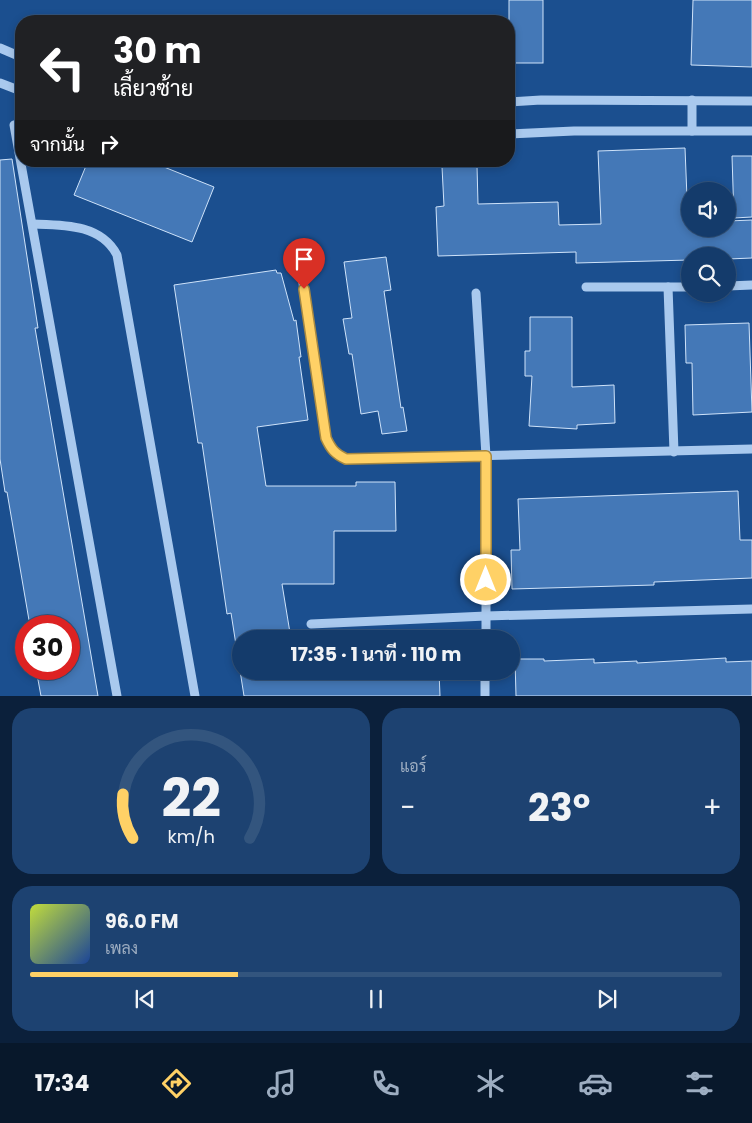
<!DOCTYPE html>
<html lang="th">
<head>
<meta charset="utf-8">
<style>
  body { margin:0; font-family:Poppins,Sarabun,sans-serif; background:#1d4271; color:#f1f3f6; height:100vh; display:flex; flex-direction:column; font-size:19px; white-space:nowrap }
  * { box-sizing:border-box; margin:0 }
  p { font-size:16px; color:#9dadc1 }
  .icon { flex:none; width:28px; height:28px; fill:none; stroke:currentColor; stroke-width:2; stroke-linecap:round; stroke-linejoin:round }
  .map { position:relative; height:696px; overflow:hidden }
  .drawer { display:flex; flex-direction:column; gap:12px; padding:12px; background:#0b203b; flex:1 }
  .drawer>* { flex:none }
  .top-card { position:absolute; left:15px; top:15px; width:500px; height:152px; border-radius:20px; box-shadow:0 2px 8px #0003,0 0 0 1px #33557e; background:#202124; color:#fff; overflow:hidden }
  .buttons { position:absolute; left:681px; top:182px; display:grid; gap:10px }
  .buttons a { display:grid; place-items:center; width:55px; height:55px; border-radius:50%; background:#143b6b; box-shadow:0 2px 8px #0003,0 0 0 1px #33557e; font-size:25px }
  .speed { position:absolute; left:15px; top:615px; display:flex; gap:10px; font-size:25px; font-weight:700; text-align:center }
  .speed>* { display:grid; place-content:center; width:65px; height:65px; border-radius:50%; background:#143b6b; box-shadow:0 2px 8px #0003,0 0 0 1px #33557e; line-height:1 }
  .speed .limit { border:8px solid #d22; background:#fff; color:#111 }
  .pin { position:absolute; display:grid; place-items:center; width:42px; height:42px; color:#fff; margin:-51px -21px; border-radius:50% 50% 50% 0; rotate:-45deg; box-shadow:0 0 5px #0007 }
  .pin .icon { rotate:45deg }
  .me { position:absolute; width:55px; margin:-28px; rotate:0deg; stroke-linejoin:round; filter:drop-shadow(0 0 4px #0008) }
  .turn { display:flex; align-items:center; gap:18px; height:105px; padding:0 15px; font-size:22px }
  .turn .icon { width:65px; height:65px; stroke-width:2.5 }
  .turn b { display:block; font-size:35px; line-height:42px }
  .then { display:flex; align-items:center; height:48px; padding:0 15px; background:#0003; gap:10px; font-size:19px }
  .big { font-size:38px; font-weight:700; line-height:1.1 }
  .drawer .tile { flex:1; display:flex; flex-direction:column; justify-content:center; gap:8px; min-width:0; padding:0 18px; border-radius:20px; background:#1d4271 }
  .drawer .dial { align-items:center; gap:0 }
  .dial svg { height:130px; overflow:visible; fill:none; stroke:#33557e; stroke-width:7; stroke-linecap:round; text-anchor:middle }
  .dial text { fill:#f1f3f6; stroke:none }
  .song { display:flex; align-items:center; gap:15px }
  .cover { width:60px; height:60px; border-radius:8px; background:linear-gradient(135deg,hsl(70 70% 55%),hsl(220 70% 35%)) }
  .played { height:5px; border-radius:2px; background:linear-gradient(90deg,#ffd166 30%,#33557e 30%) }
  .keys { display:flex; justify-content:space-around; direction:ltr }
  .heat { display:flex; justify-content:space-between; align-items:center; font-size:28px; direction:ltr }
  .drawer .tiles { flex:1; display:grid; gap:12px; grid-template-columns:1fr 1fr }
  .tile:last-child { grid-column:span 2 }
  .trip { position:absolute; left:232px; top:630px; width:288px; height:50px; border-radius:25px; background:#143b6b; box-shadow:0 2px 8px #0003,0 0 0 1px #33557e; font-weight:700; line-height:50px; text-align:center }
  .tabs { display:flex; height:80px; justify-content:space-around; align-items:center; background:#08182b; color:#9dadc1 }
  .tabs .icon { width:35px; height:35px }
  .tabs .on { color:#ffd166 }
  .tabs b { font-size:22px; color:#f1f3f6 }
  .map>svg:first-child { display:block }
</style>
</head>
<body>
<div class="map">
<svg width="752" height="696" viewBox="0 0 752 696">
  <rect width="100%" height="100%" fill="#1b4f8f"/>
  <!-- building -->
  <g fill="#4478b7" stroke="#cfe3fa">
    <rect x="509" y="0" width="34" height="63"/>
    <path d="M693 0H752V67L691 65Z"/>
    <path d="M685 148 688 223 690 222V229H728V221L752 220V258L728 259V256H690V260L576 263V252L438 256 436 207 444 206 442 167 477 166 478 204 558 202 559 225 601 224 598 151Z"/>
    <path d="M732 156H752V217L734 218Z"/>
    <path d="M12 159 38 328H35L98 696H41L36 669H69V626H30L7 492H5L0 459V160Z"/>
    <path d="M88 161H149L214 187 192 242 74 195Z"/>
    <path d="M386 257 391 290 384 291 401 408 403 407 407 431 382 434 378 411 361 414 352 354H349L343 319 352 318 344 262Z"/>
    <path d="M276 270 277 273H281L294 321 296 320 301 357H299L308 420 257 427 266 486H356V482H395L396 531H334V584H282L291 639H241V671H439L440 696H244L231 613 227 614 202 443H198L174 285Z"/>
    <path d="M530 317H572V387L614 385 615 423 577 425V429L529 426 532 376H525V351H530Z"/>
    <path d="M749 323 752 412 693 415 692 363H686L685 325Z"/>
    <path d="M738 491 740 540H752V578L654 582V585L512 589 511 550H520L518 499Z"/>
    <path d="M726 658V662L752 661V696H516L515 659H544V661L594 659V663L637 661V663Z"/>
  </g>
  <g fill="none" stroke-linecap="round" stroke-linejoin="round">
    <!-- minor -->
    <g stroke="#a9c9ee" stroke-width="9">
      <path d="M0 48 21 57"/>
      <path d="M0 83 21 91"/>
      <path d="M509 102 541 100 752 101"/>
      <path d="M14 125 117 696"/>
      <path d="M692 131V100"/>
      <path d="M509 134 574 131H752"/>
      <path d="M33 224C64 225 101 224 117 255L195 696"/>
      <path d="M301 270 326 438C331 449 335 454 346 459L752 449"/>
      <path d="M728 286 752 285"/>
      <path d="M586 287H690"/>
      <path d="M668 287 674 452"/>
      <path d="M476 293 486 456V639"/>
      <path d="M311 624 486 616 752 609"/>
      <path d="M485 696V671"/>
    </g>
  </g>
  <g fill="none" stroke-linecap="round" stroke-linejoin="round">
    <!-- route casing -->
    <g stroke="#a68842" stroke-width="12">
      <path id="route" d="M304 289 326 438C331 449 335 454 346 459L486 456V580"/>
    </g>
    <!-- route -->
    <use href="#route" stroke="#ffd166" stroke-width="9"/>
  </g>
</svg>
<div class="buttons">
<a><svg class="icon" aria-label="sound" viewBox="0 0 24 24"><path d="M4 9h4l5-4v14l-5-4H4zM17 9q2 3 0 6"/></svg></a>
<a><svg class="icon" aria-label="search" viewBox="0 0 24 24"><circle cx="10" cy="10" r="6"/><path d="M15 15l6 6"/></svg></a>
</div>
<div class="speed"><div class="limit">30</div></div>
<div class="pin" style="left:304px;top:289px;background:#d93025"><svg class="icon" aria-label="arrive" viewBox="0 0 24 24"><path d="M6 21V4h12l-3 4 3 4H6"/></svg></div>
<svg class="me" style="left:486px;top:580px" viewBox="-20 -20 40 40"><circle r="17" fill="#ffd166" stroke="#fff" stroke-width="3"/><path d="M0-11L8 9 0 5-8 9z" fill="#fff"/></svg>
<div class="trip">17:35 · 1 นาที · 110 m</div>
<div class="top-card">
<div class="turn"><svg class="icon" aria-label="left" viewBox="0 0 24 24"><path d="M17 20v-9H6M10 6l-5 5 5 5"/></svg><div><b>30 m</b>เลี้ยวซ้าย</div></div>
<div class="then">จากนั้น<svg class="icon" aria-label="right" viewBox="0 0 24 24"><path d="M7 20v-9h11M14 6l5 5-5 5"/></svg></div>
</div>
</div>
<section class="drawer">
<div class="tiles">
<div class="tile dial"><svg viewBox="0 0 100 80">
<path d="M14 69A42 42 0 1 1 86 69"/>
<path d="M14 69A42 42 0 0 1 8 42" stroke="#ffd166"/>
<text x="50" y="56" font-size="32" font-weight="700">22</text>
<text x="50" y="72" font-size="11">km/h</text>
</svg></div>
<div class="tile"><p>แอร์</p>
<div class="heat"><a>−</a><b class="big">23°</b><a>+</a></div>
</div>
<div class="tile">
<div class="song"><i class="cover"></i><div><b>96.0 FM</b><p>เพลง</p></div></div>
<div class="played"></div>
<div class="keys"><svg class="icon" aria-label="previous" viewBox="0 0 24 24"><path d="M18 5L8 12l10 7zM5 5v14"/></svg><svg class="icon" aria-label="pause" viewBox="0 0 24 24"><path d="M8 5v14M16 5v14"/></svg><svg class="icon" aria-label="next" viewBox="0 0 24 24"><path d="M6 5l10 7-10 7zM19 5v14"/></svg></div>
</div>
</div>
</section>
<nav class="tabs">
<b>17:34</b>
<svg class="icon on" aria-label="directions" viewBox="0 0 24 24"><path d="M12 3l9 9-9 9-9-9zM9 14v-3h6M13 9l2 2-2 2"/></svg>
<svg class="icon" aria-label="music" viewBox="0 0 24 24"><path d="M9 18V5l10-2v13"/><circle cx="6" cy="18" r="3"/><circle cx="16" cy="16" r="3"/></svg>
<svg class="icon" aria-label="phone" viewBox="0 0 24 24"><path d="M5 4h4l2 5-3 2q2 4 5 5l2-3 5 2v4C11 20 4 13 5 4z"/></svg>
<svg class="icon" aria-label="climate" viewBox="0 0 24 24"><path d="M12 3v18M4 7l16 10M4 17L20 7"/></svg>
<svg class="icon" aria-label="car" viewBox="0 0 24 24"><path d="M5 17H2v-5l4-1 3-4h7l3 4 3 1v5h-3M9 17h6M6 11h13"/><circle cx="7" cy="17" r="2"/><circle cx="17" cy="17" r="2"/></svg>
<svg class="icon" aria-label="filters" viewBox="0 0 24 24"><path d="M4 7h16M4 17h16"/><circle cx="9" cy="7" r="2"/><circle cx="15" cy="17" r="2"/></svg>
</nav>
</body>
</html>
